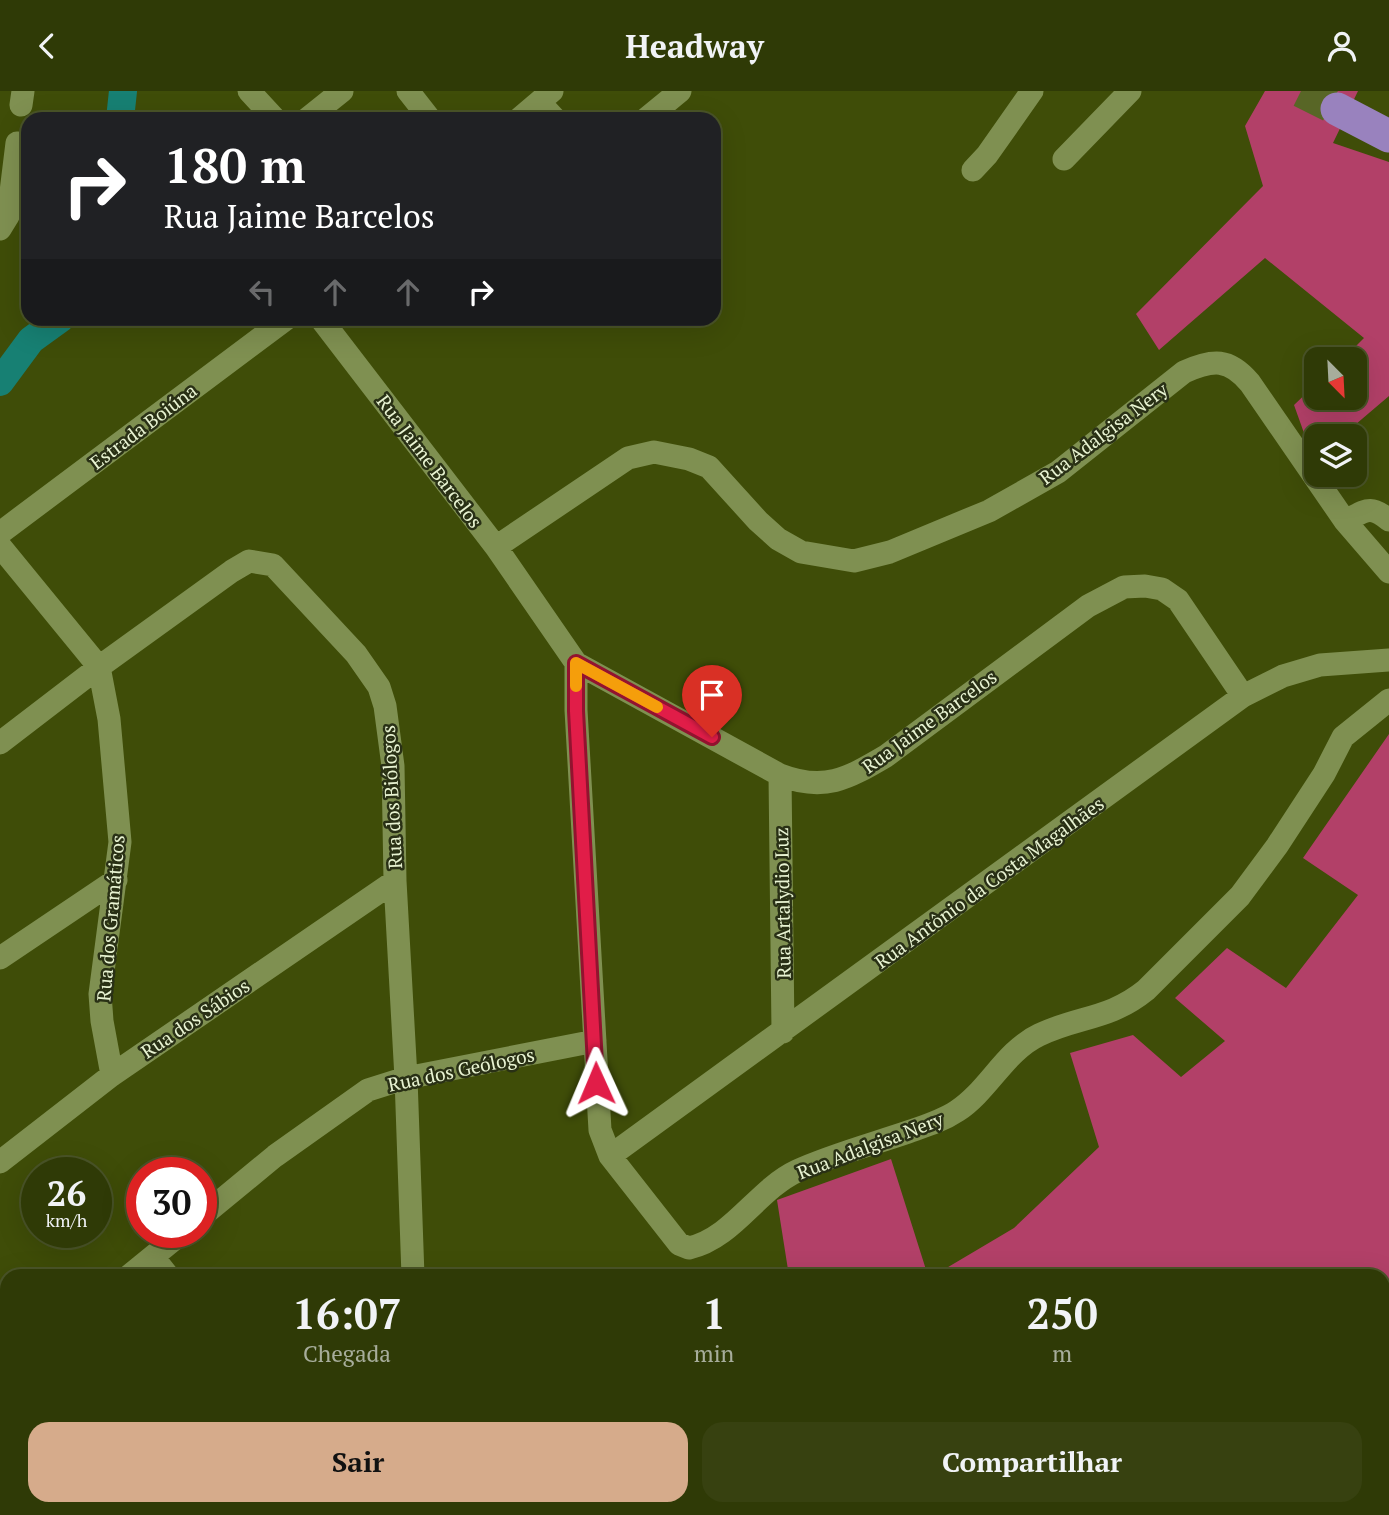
<!DOCTYPE html>
<html lang="pt">
<meta charset="utf-8">
<style>
:root{--surface:#2f3a06;--page:#374110;--text:#f1f3f6;--muted:#a7ad9b;--line:#4a5428;--accent:#d6ab8b}
body{margin:0;font-family:"PT Serif",serif;background:var(--page);color:var(--text);height:100vh;display:flex;flex-direction:column;font-size:26px;white-space:nowrap}
*{box-sizing:border-box;margin:0}
p{font-size:23px;color:var(--muted)}
.icon{flex:none;width:38px;height:38px;fill:none;stroke:currentColor;stroke-width:2;stroke-linecap:round;stroke-linejoin:round}
.map{position:relative;flex:1;overflow:hidden}
.details{position:absolute;left:0px;top:1178px;width:1390px;height:247px;display:flex;flex-direction:column;background:var(--surface);border-radius:21px 21px 0 0;box-shadow:0 7px 28px #0002,0 0 0 2px var(--line)}
.details>*{flex:none}
.banner{position:absolute;left:21px;top:21px;width:700px;height:214px;border-radius:21px;box-shadow:0 7px 28px #0002,0 0 0 2px var(--line);background:#202124;color:#fff;overflow:hidden}
.needle{width:46px;rotate:156deg}
.controls{position:absolute;left:1304px;top:256px;display:grid;gap:14px}
.controls a{display:grid;place-items:center;width:63px;height:63px;border-radius:14px;background:var(--surface);box-shadow:0 7px 28px #0002,0 0 0 2px var(--line);font-size:35px}
.speed{position:absolute;left:21px;top:1066px;display:flex;gap:14px;font-size:35px;font-weight:700;text-align:center}
.speed>*{display:grid;place-content:center;width:91px;height:91px;border-radius:50%;background:var(--surface);box-shadow:0 7px 28px #0002,0 0 0 2px var(--line);line-height:1}
.speed small{font-size:18px;font-weight:400}
.speed .limit{border:10px solid #d22;background:#fff;color:#111}
.pin{position:absolute;display:grid;place-items:center;width:60px;height:60px;color:#fff;margin:-72px -30px;border-radius:50% 50% 50% 0;rotate:-45deg;box-shadow:0 0 7px #0007}
.pin .icon{rotate:45deg}
.me{position:absolute;width:77px;margin:-38px;rotate:359deg;stroke-linejoin:round;filter:drop-shadow(0 0 5px #0008)}
.turn{display:flex;align-items:center;gap:24px;height:147px;padding:0 28px;font-size:32px}
.turn .icon{width:91px;height:91px;stroke-width:2.5}
.turn b{display:block;font-size:49px;line-height:60px}
.lanes{display:flex;align-items:center;height:66px;padding:0 28px;background:#0003;justify-content:center;gap:35px;direction:ltr}
.lanes .off{opacity:.35}
.eta{display:flex;justify-content:space-evenly;align-items:center;height:119px;text-align:center}
.eta b{font-size:42px;font-weight:600;line-height:49px}
.button{display:flex;gap:14px;margin-top:auto;padding:14px 28px}
.button a{flex:1;height:80px;border-radius:21px;background:var(--accent);color:#111;font-size:28px;font-weight:600;line-height:80px;text-align:center}
.button a+a{background:var(--page);color:var(--text)}
header{display:flex;justify-content:space-between;align-items:center;height:91px;padding:0 28px;background:var(--surface);font-size:32px;font-weight:600}
.map>svg:first-child{display:block}
.forest{fill:#b24068}
.lines{fill:none;stroke-linecap:round;stroke-linejoin:round}
.river{stroke:#178073;stroke-width:28}
.highway-tunnel{stroke:#586626;stroke-width:33;stroke-dasharray:33 17;stroke-linecap:butt}
.minor{stroke:#7f9051;stroke-width:23}
.highway{stroke:#9982be;stroke-width:33}
.route-casing{stroke:#92132f;stroke-width:18}
.route{stroke:#e11d48;stroke-width:12}
.slow{stroke:#f59e0b;stroke-width:12}
.labels{text-anchor:middle;dominant-baseline:central;stroke-width:5;stroke-linejoin:round;paint-order:stroke}
.street-label{font-size:19px;fill:#e8f3d2;stroke:#293015}
</style>
<header><svg class="icon" aria-label="back" viewBox="0 0 24 24"><path d="M15 5l-7 7 7 7"/></svg>Headway<svg class="icon" aria-label="person" viewBox="0 0 24 24"><circle cx="12" cy="8" r="4"/><path d="M4 21q1-7 8-7t8 7"/></svg></header>
<div class="map">
<svg width="1389" height="1424" viewBox="0 0 1389 1424">
<rect width="100%" height="100%" fill="#3f4d08"/>
<path class="forest" d="M1265,0h93l-25,52 56,19v234l-47,40h-26v23l-2,2 -20,-56 22,-21v13h38v-38h-11l21,-21 -99,-80 -106,92 -23,-36 127,-128 -18,-60z
M1389,643v781h-591l1,-6h583v-233h-449l81,-48 85,-81 -29,-94 63,-18 48,42 44,-36 -50,-43 52,-50 59,40 72,-93 -55,-37z
M891,1068l37,117h-139l-12,-76z"/>
<g class="lines">
<path class="river" d="M120,28l3,-28
M0,291l31,-42 29,-21"/>
<path class="highway-tunnel" d="M1301,0l36,18"/>
<path class="minor" d="M249,0l26,28
M408,0l22,28
M539,11l16,17
M21,14l2,-14
M307,28l35,-28
M519,28l33,-28
M646,28l34,-28
M1064,68l66,-68
M973,79l14,-15 45,-64
M0,138l8,-13 9,-73
M321,228l175,228 80,116 204,112c44,17 67,4 106,-19l202,-150 36,-19 21,-1 17,3 16,11 65,96
M1345,430c21,-10 24,-17 44,-1
M0,442l286,-214
M0,455l99,121 10,52 11,123 -20,152 2,27 10,54
M496,456l132,-89 26,-6 35,7 20,8 49,54 20,18 23,13 53,9 36,-9 99,-41 69,-39 126,-100c29,-13 45,-14 66,11l95,138 44,51
M576,572v47l24,420 10,26 69,88 10,4c44,-10 68,-58 108,-77 32,-15 76,-27 111,-39 17,-6 34,-11 49,-21 31,-20 48,-60 82,-76 39,-19 70,-15 107,-45l94,-94 37,-50 47,-72 19,-37 46,-37
M0,652l99,-76 133,-96 17,-10 24,4 83,89 23,33 6,19 8,60 2,115 11,197 7,198
M780,684l3,257
M0,867l116,-78
M610,1065l633,-460 40,-20 37,-11 69,-5
M0,1071l112,-87 283,-194
M201,1126l74,-61 93,-66 38,-12 189,-37
M153,1166l15,19
M129,1185l54,-44
M0,1269l7,3
M113,1418l5,6
M393,1418l13,6
M31,1424l7,-6
M527,1424l4,-6"/>
<path class="highway" d="M1337,18l52,27"/>
</g>
<g class="lines">
<g class="route-casing">
<path id="route" d="M596,992l-20,-372v-48l136,74"/>
</g>
<use href="#route" class="route"/>
<path class="slow" d="M576,595v-23l81,44"/>
</g>
<g class="labels">
<g class="street-label">
<text transform="translate(143 335) rotate(-37)">Estrada Boiúna</text>
<text transform="translate(1103 342) rotate(-37)">Rua Adalgisa Nery</text>
<text transform="translate(430 370) rotate(53)">Rua Jaime Barcelos</text>
<text transform="translate(929 630) rotate(-36)">Rua Jaime Barcelos</text>
<text transform="translate(391 706) rotate(-93)">Rua dos Biólogos</text>
<text transform="translate(989 791) rotate(-36)">Rua Antônio da Costa Magalhães</text>
<text transform="translate(782 812) rotate(-91)">Rua Artalydio Luz</text>
<text transform="translate(110 827) rotate(-85)">Rua dos Gramáticos</text>
<text transform="translate(195 927) rotate(-34)">Rua dos Sábios</text>
<text transform="translate(461 978) rotate(-12)">Rua dos Geólogos</text>
<text transform="translate(870 1054) rotate(-21)">Rua Adalgisa Nery</text>
</g>
</g>
</svg>
<div class="controls">
<a><svg class="needle" viewBox="-14 -14 28 28"><path d="M0-13l5 13h-10z" fill="#e53935"/><path d="M0 13l5-13h-10z" fill="#a7ad9b"/></svg></a>
<a><svg class="icon" aria-label="layers" viewBox="0 0 24 24"><path d="M12 4l9 5-9 5-9-5zM3 14l9 5 9-5"/></svg></a>
</div>
<div class="speed"><div>26<small>km/h</small></div><div class="limit">30</div></div>
<div class="pin" style="left:712px;top:646px;background:#d93025"><svg class="icon" aria-label="arrive" viewBox="0 0 24 24"><path d="M6 21V4h12l-3 4 3 4H6"/></svg></div>
<svg class="me" style="left:596px;top:992px" viewBox="-20 -20 40 40"><path d="M0-17L14 15 0 8-14 15z" fill="#e11d48" stroke="#fff" stroke-width="4"/></svg>
<div class="banner">
<div class="turn"><svg class="icon" aria-label="right" viewBox="0 0 24 24"><path d="M7 20v-9h11M14 6l5 5-5 5"/></svg><div><b>180 m</b>Rua Jaime Barcelos</div></div>
<div class="lanes"><svg class="icon off" aria-label="left" viewBox="0 0 24 24"><path d="M17 20v-9H6M10 6l-5 5 5 5"/></svg><svg class="icon off" aria-label="ahead" viewBox="0 0 24 24"><path d="M12 20V5M6 11l6-6 6 6"/></svg><svg class="icon off" aria-label="ahead" viewBox="0 0 24 24"><path d="M12 20V5M6 11l6-6 6 6"/></svg><svg class="icon" aria-label="right" viewBox="0 0 24 24"><path d="M7 20v-9h11M14 6l5 5-5 5"/></svg></div>
</div>
<section class="details">
<div class="eta">
<div><b>16:07</b><p>Chegada</p></div>
<div><b>1</b><p>min</p></div>
<div><b>250</b><p>m</p></div>
</div>
<div class="button"><a>Sair</a><a>Compartilhar</a></div>
</section>
</div>
